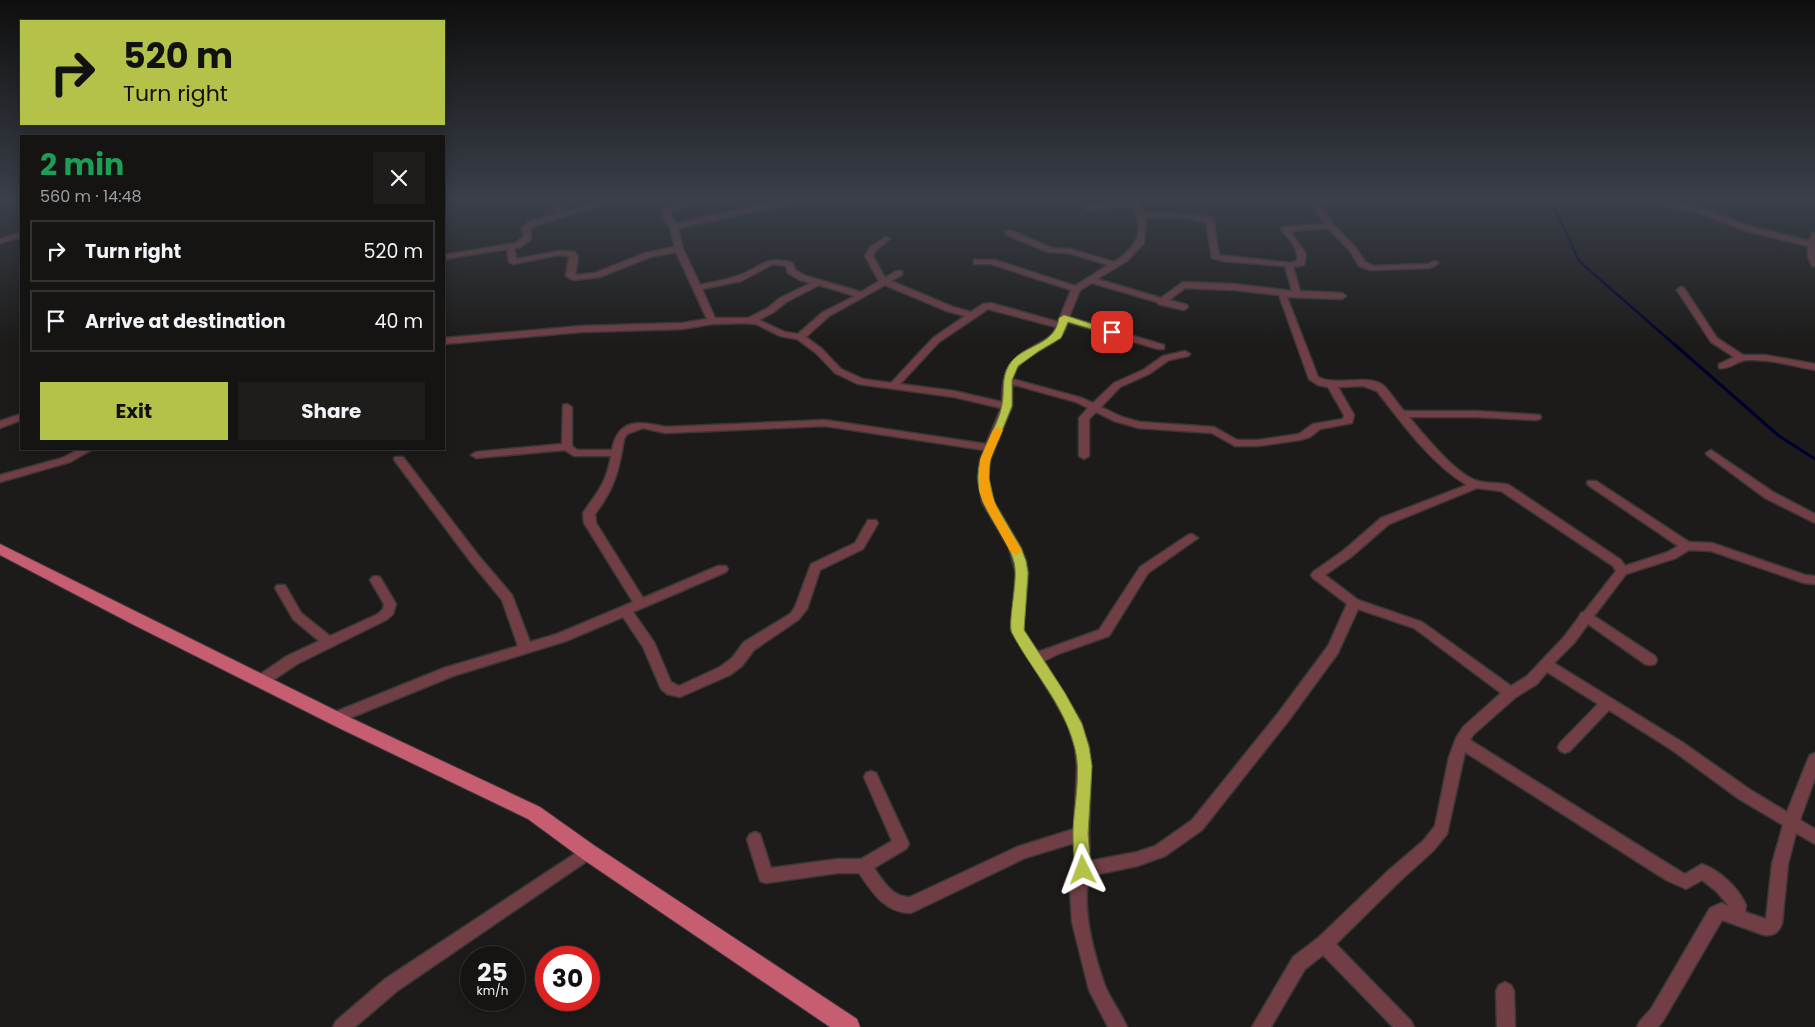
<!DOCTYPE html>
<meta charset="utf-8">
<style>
:root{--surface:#151413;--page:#1e1d1c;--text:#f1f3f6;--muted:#9d9ea0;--line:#343333;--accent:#b4c24a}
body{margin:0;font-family:Poppins,sans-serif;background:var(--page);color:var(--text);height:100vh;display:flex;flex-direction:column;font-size:19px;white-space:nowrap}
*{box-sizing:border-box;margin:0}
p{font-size:16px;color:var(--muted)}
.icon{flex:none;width:28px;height:28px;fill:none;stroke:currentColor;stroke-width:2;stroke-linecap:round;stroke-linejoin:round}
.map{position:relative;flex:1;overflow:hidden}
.details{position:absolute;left:20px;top:135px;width:425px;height:315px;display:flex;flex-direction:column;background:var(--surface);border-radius:0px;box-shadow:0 2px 12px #0003,0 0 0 1px var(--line)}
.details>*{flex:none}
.guide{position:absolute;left:20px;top:20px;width:425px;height:105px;border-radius:0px;box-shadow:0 2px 12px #0003,0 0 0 1px var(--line);background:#b4c24a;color:#111;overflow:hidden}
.speed{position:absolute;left:460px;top:946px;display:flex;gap:10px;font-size:25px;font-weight:700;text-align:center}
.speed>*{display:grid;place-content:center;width:65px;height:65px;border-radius:50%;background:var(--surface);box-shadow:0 2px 12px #0003,0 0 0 1px var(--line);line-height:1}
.speed small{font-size:12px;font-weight:400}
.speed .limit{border:8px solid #d22;background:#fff;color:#111}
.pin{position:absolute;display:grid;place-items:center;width:42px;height:42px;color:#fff;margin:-21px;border-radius:10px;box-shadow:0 2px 8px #0006}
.me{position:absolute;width:55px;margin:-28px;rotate:357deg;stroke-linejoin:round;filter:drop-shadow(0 0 4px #0008)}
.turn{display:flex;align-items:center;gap:18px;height:105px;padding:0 20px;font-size:22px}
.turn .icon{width:65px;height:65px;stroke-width:2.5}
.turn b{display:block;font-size:35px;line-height:42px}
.round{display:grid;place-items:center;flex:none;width:52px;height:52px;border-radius:0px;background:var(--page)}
.head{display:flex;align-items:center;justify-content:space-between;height:85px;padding:0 20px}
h1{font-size:30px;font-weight:700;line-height:38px;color:#1e9e55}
.cta{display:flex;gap:10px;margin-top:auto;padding:10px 20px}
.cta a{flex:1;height:58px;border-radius:0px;background:var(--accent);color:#111;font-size:20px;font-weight:700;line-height:58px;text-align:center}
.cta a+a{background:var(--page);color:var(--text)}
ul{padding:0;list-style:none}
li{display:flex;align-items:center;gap:15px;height:62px;margin:0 10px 8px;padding:0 10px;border:2px solid var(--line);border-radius:0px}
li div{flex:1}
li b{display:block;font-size:19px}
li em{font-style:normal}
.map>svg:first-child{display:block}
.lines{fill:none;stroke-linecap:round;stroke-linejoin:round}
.stream-far1{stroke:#00002e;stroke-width:2.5}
.stream{stroke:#00002e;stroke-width:3}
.minor-casing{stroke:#393836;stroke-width:3}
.major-casing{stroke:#393836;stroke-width:2}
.minor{fill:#713e46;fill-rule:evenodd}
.major{fill:#c65d71;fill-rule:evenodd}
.route{fill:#b4c24a;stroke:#757e30}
.slow{fill:#f59e0b}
</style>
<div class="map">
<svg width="1815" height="1027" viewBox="0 0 1815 1027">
<rect width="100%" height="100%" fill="#1c1b19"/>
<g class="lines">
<path class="stream-far1" d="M1551,200l28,61 96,84"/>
<path class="stream" d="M1674,344l105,92 36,23"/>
<g class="minor-casing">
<path id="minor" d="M16,200v2l-16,3v-4z
M549,200h7l8,12 40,-12h12l-82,26 -4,3 1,10 -10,8 -7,1 2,11 43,-8 16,1 3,5 -3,18 20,-2 50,-20 30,-6 -5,-20 -7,-11v-7l16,-6 1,-3h8l-3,6 -14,4v6l5,8c43,-10 89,-24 133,-24l-131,28 5,21 17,36c11,-3 23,-4 34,-8 25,-7 30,-23 59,-14l2,7 11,6 55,16 18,-11 -14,-25 5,-9 16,-10 4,2 -14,11 -3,6 12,22 11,-7h6v4l-11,6 62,26 18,5 12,-8 8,-1 67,19 13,-32 -80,-26h-17v-4h21l80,26 33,-21 -39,-12 -21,-1 -42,-17v-4h6l40,17 18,1 44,13c22,-14 32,-30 19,-55l-16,-1 -29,4 -4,-2 4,-2 29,-4 14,1 -2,-3h8l6,13 45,1 25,4 6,37 72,8 6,-2c2,-13 -8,-22 -16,-32l1,-2 43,-3 -17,-24h50l-3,2 -37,2 15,20 23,24 9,14 9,4 54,-2 7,-3 4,2 -9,5 -60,2 -11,-4 -9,-15 -22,-23 -38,3 16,23 -2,11 -11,2 7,24 42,2 4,3 -4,3 -55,-2 31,80c19,10 51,-4 66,9 7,7 13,17 20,25h72l64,4 1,2 -1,2 -4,1 -60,-3h-67c15,18 47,58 69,64 10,3 20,1 31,4l112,75 4,6 43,-14 10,-6 -90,-61 -1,-2 1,-2h8l93,61 23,1 93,32 10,1v8l-11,-1 -93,-32 -22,-1 -13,8 -50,16 -32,42 61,40 2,4 -2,4 -5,1 -5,-1 -57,-40 -14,19 -20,20 128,79 67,47 38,23 21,-53 2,-4 5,-2v25l-15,42 15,9v15l-19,-11 -8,31 -6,60c-4,9 -8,12 -18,11l-42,-15 -59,101 -5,6h-21l3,-6 11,-12 59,-101 11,-5 8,3 -13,-15 -14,-11 -16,9 -20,-9 -201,-128 -18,82 -14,17 -33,30 -64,63 75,77 3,6h-21l-70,-72 -18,14 -34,58h-19l41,-70 25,-19 70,-67 35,-30 12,-15 14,-69 7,-19 7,-11 38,-34 -87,-65 -56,-19 -20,44 -49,67 -87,110 -37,26 -28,10 -48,10c-8,33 5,78 16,110 6,14 16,27 22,41h-19l-19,-37 -17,-68 -2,-32 5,-20 -1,-27 -49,15 -114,55c-26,0 -39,-21 -52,-40h-21l-72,10 -6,-2 -13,-42 3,-5 5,-2 5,2 11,34 67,-9h23l31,-18 -28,-64 2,-4 5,-2 5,2 33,71 -3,5 -32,19c9,13 19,30 36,29l107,-50 57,-18 3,-63 -2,-19 -7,-22 -13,-24 -44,-71 5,-57 -7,-25 -27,-46 -4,-24 2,-18 4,-10 -159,-24 -160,7 -22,-5 -16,6 -3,5c-5,31 -9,49 -29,75l1,9 47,75 75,-32h8l2,3 -2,3 -93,40 21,30 17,40 8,4 41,-19 12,-9 12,-16 46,-28 5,-7 16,-43 44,-21 13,-23h8l2,3 -15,26 -43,21 -13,39 -9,11 -44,30 -12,16 -12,9 -50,22 -13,-3 -6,-5 -18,-42 -20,-30 -57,24 -113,35 -113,46 -5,2 -5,-2 -2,-4 2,-4 114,-46 74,-22 -16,-46 -32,-39 -75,-100 -1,-2 1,-2h8l75,98 34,40 18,47 27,-8 76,-32 -49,-79 -1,-10c15,-22 23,-29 28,-57h-37l-9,-6 -89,8 -5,-3 5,-3 86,-8 1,-39 4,-1 5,3v39l5,4h35c6,-32 28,-29 53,-23l160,-7 161,24 15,-36 -47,-11 -96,-13 -23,-11 -19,-20 -19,-14 -17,-3 -24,-12 -11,-1 -33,1 -30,5 -101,3 -137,12v-6l137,-12 101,-3 25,-4 -31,-67 -26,5 -50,20 -27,3 -7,-4 3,-20 -10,-1 -46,9 -4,-2 -2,-13 -63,10v-4l72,-12 8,-7 -2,-7 6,-7 30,-8zM1146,217l42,1 18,4 6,36 11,3 62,5 7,25 -58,-7 -51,-2 -22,16 -64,-19 30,-18 17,-18zM773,264l13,2 2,7 12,7 11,3 -31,15 -12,10 -20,10h-33l-13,-29 39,-8zM1092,283l65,19 1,2 26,6 4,-3 -1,-2 -18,-5 16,-12 49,2 45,5 30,84 9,6 10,2 16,28 -1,4 -30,5 -14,10 -41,6h-21l-23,-13 -74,-5 -18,-5 -21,-10 19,-20 29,-13 20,-14 19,-4 2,-2 -5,-3 -22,5 -20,14 -29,13 -21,20 -11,-5 -70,-19c2,-4 3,-8 5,-11 13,-19 49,-23 50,-46l91,27h6v-4l-95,-28 11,-27zM819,285l36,11 -32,16 -25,22 -13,-2 -26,-12 15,-8 12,-10zM885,285l62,26 18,5 -32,22 -42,45 -28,-4 -22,-10 -19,-20 -16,-12 23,-21zM988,309l68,18c-3,9 -8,11 -17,16 -30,17 -37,24 -37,59l-48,-11 -54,-7 39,-42zM1012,384l64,18 12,6 -9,10v38l5,3 5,-3v-37l7,-7 18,9 25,7 73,5 23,13h23l42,-6 10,-3 10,-8 32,-6 2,-8 -16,-28 25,-1 14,5c24,31 55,74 90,94l-86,33 -38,33 -30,21 -2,3 2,3 34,26 -19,42 -49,66 -87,108 -37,26 -18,6 -47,9 -1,-27 2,-68 -2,-19 -9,-27 -36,-59 14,-7 51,-18 39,-63 50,-35 -6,-4 -4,1 -48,32 -41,63 -61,22 -15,-22 5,-57 -2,-12 -5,-13 -27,-46 -6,-24 2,-18 22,-54zM1477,488l24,3 112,75 3,5 -32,41 -3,1 -2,4 -15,20 -37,39 -16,10 -89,-64 -64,-22 -33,-25 26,-18 38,-33zM1547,672l51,32 -38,39 -2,4 2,4 5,2 5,-2 39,-41 63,40 67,49 44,26 -11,39 -6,55 -21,-7 1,-7c-8,-18 -26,-34 -44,-41l-17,10 -7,-4 -208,-130 3,-5 43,-38 21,-13z
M1639,200h18l40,7 55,20 57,14 3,-8h3v33h-3l-4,-9v-11l-62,-15 -51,-20z
M21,233v4l-21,6v-4z
M1681,287l3,1 33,50 26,17h22l50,9v6c-22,-4 -44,-11 -67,-10 -11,0 -18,10 -29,8v-4l15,-7 -23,-15 -34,-52z
M21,414v6l-21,8v-7z
M80,449h13l-23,13 -70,20v-7l62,-17z
M1711,450l62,42 42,22v9l-50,-25 -58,-43 -1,-2z
M376,576l4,1 16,27 -3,10 -7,6 -89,44 -31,21 -5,1 -5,-1 -2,-4 2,-4 31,-21 32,-15 -26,-22 -18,-31 2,-3h8l16,28 29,23 48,-22 5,-5 1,-5 -14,-24 2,-3z
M588,845l5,2 3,5 -3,5 -196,134 -42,36h-22l3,-6 49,-42z
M1505,982l6,3 3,6 1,36h-18l-1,-36 3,-6z"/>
</g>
<g class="major-casing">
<path id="major" d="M0,544l351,174 189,89 55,39 262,173 3,8h-30l-249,-169 -53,-39 -189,-91 -205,-103 -134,-70z"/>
</g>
<use href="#minor" class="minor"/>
<use href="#major" class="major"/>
</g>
<linearGradient id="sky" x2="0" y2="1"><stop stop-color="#0f0f0e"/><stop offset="0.58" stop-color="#3a3f49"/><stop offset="1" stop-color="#3a3f49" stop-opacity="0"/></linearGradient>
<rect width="1815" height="344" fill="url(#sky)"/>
<path class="route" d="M1064,315l53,17 -5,3 -44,-13 -7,16 -22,13 -21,15 -6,14v26l-22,54 -1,18 5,24 27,46 5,13 2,12 -4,57 41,63 17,31 7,23 3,19 -4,68 3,36 -3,5 -5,2 -6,-2 -2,-5c-1,-13 -2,-26 -2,-38 1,-28 9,-60 1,-87 -11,-42 -42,-74 -62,-112 -5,-10 7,-53 2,-71 -8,-30 -37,-53 -36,-86 1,-28 20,-47 24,-71 3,-15 -1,-26 7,-40 13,-21 46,-18 50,-47z"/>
<path class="slow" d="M998,427l5,3c-4,9 -9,19 -12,28 -10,33 15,66 31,93l-6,4 -6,-4 -27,-49 -4,-12 1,-30 13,-30z"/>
</svg>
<div class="speed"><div>25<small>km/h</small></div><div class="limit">30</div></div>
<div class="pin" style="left:1112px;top:332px;background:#d93025"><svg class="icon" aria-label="arrive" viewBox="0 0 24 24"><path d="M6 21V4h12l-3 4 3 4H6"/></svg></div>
<svg class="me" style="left:1083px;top:870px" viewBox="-20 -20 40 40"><path d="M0-17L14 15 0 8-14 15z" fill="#b4c24a" stroke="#fff" stroke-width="4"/></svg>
<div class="guide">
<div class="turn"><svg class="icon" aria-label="right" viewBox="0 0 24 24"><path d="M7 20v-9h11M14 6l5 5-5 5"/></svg><div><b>520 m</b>Turn right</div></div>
</div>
<section class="details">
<div class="head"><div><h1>2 min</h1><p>560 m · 14:48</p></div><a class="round"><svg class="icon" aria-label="close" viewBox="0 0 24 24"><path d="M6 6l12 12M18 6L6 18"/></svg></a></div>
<ul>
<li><svg class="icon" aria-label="right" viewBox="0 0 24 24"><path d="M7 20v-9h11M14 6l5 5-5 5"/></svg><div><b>Turn right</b></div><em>520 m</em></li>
<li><svg class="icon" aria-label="arrive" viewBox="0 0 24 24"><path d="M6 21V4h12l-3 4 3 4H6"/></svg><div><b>Arrive at destination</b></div><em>40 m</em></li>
</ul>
<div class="cta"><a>Exit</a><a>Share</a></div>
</section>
</div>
